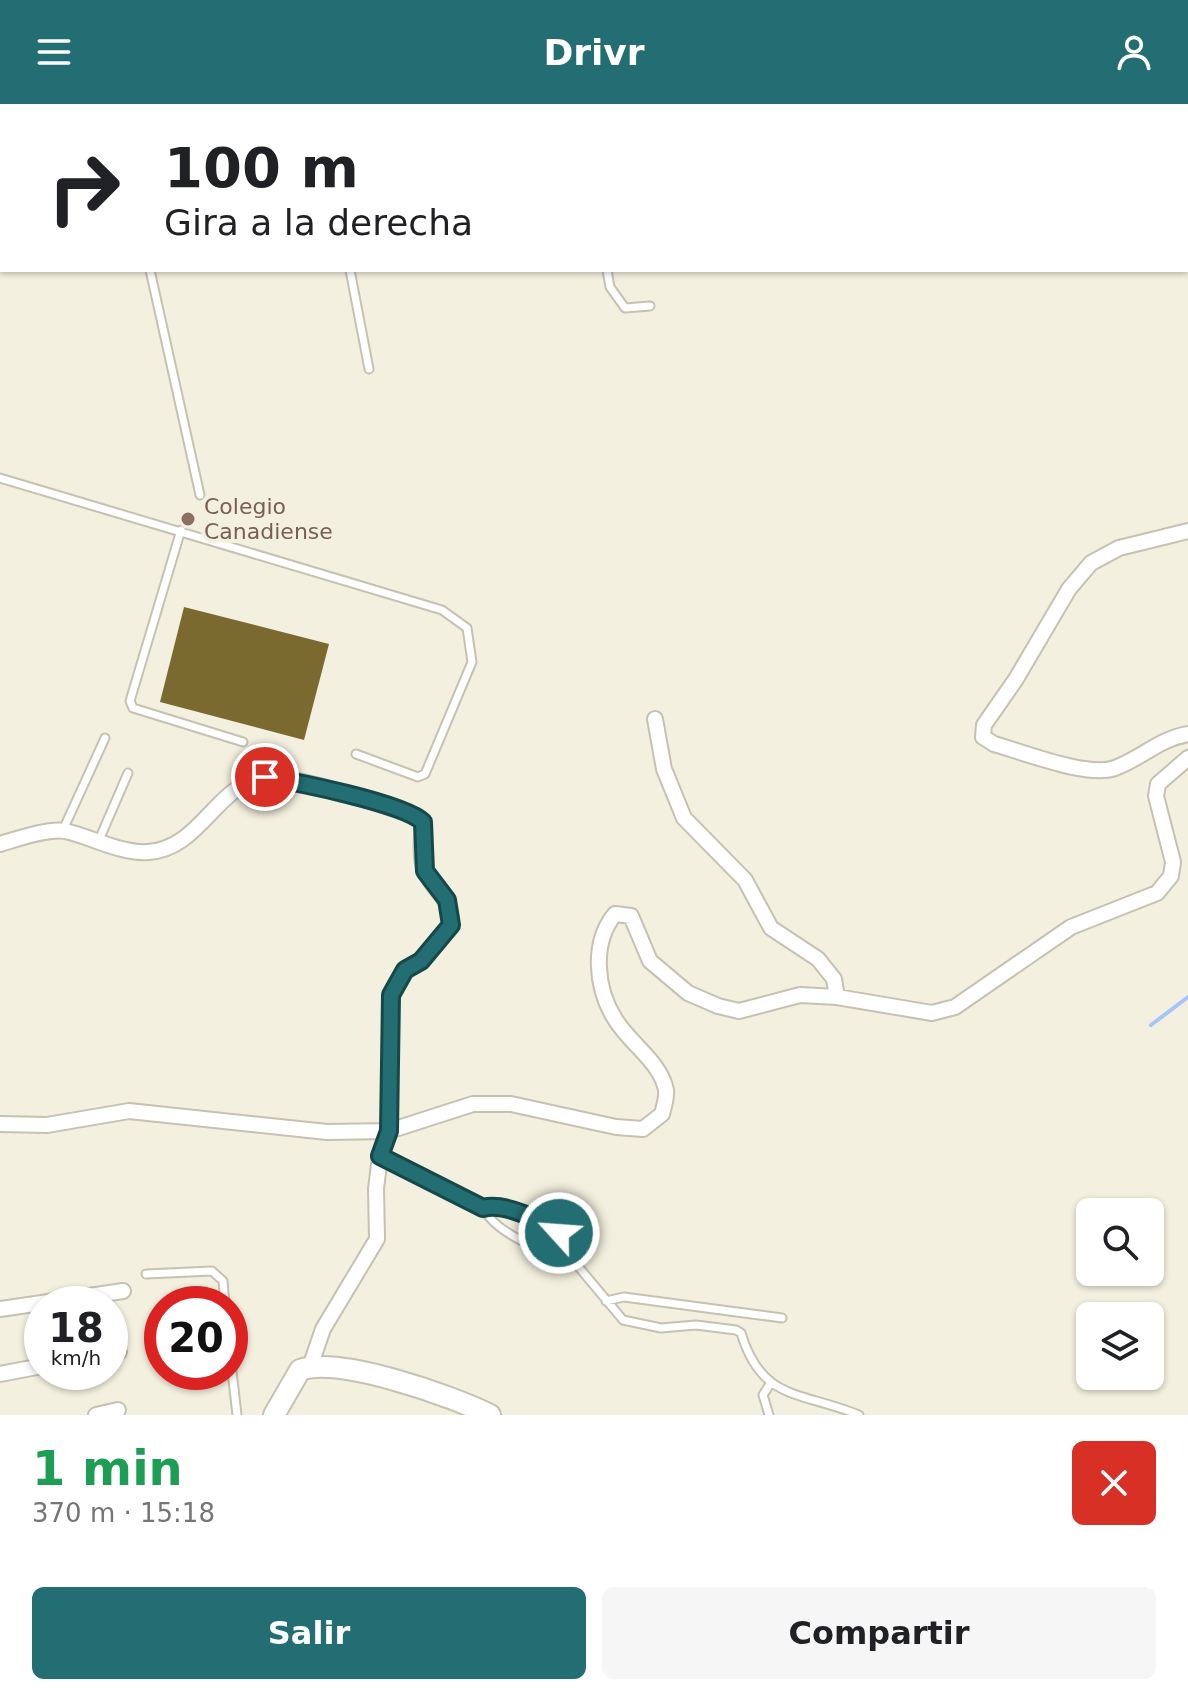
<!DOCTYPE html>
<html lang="es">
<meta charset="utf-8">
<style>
:root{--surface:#fff;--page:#f6f6f6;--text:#202124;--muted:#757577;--accent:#226e72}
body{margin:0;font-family:"DejaVu Sans",sans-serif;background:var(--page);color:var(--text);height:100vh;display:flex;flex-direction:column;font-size:30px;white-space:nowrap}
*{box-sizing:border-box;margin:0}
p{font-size:26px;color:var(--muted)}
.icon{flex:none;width:44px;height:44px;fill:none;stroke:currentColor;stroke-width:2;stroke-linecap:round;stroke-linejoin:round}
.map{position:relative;height:1311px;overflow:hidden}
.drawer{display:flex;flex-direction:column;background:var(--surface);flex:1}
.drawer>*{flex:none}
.guide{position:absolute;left:0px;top:0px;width:1188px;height:168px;box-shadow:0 2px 6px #0004;background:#fff;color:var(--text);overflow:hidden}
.buttons{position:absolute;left:1076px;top:1094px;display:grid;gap:16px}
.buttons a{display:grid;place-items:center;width:88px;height:88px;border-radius:12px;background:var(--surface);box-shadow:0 2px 6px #0004;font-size:40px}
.speed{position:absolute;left:24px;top:1182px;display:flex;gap:16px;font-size:40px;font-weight:700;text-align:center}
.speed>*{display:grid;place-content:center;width:104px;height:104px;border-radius:50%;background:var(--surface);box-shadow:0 2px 6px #0004;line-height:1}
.speed small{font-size:20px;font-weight:400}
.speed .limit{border:12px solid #d22;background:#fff;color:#111}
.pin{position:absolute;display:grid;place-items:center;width:68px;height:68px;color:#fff;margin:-34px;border:4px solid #fff;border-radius:50%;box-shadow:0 2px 8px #0007}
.me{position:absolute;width:88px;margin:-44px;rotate:296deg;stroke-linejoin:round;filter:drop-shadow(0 0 6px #0008)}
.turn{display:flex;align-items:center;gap:28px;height:168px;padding:0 32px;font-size:36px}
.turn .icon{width:104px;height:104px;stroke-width:2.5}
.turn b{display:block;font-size:56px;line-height:68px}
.round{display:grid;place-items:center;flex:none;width:84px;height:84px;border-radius:12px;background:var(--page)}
.headline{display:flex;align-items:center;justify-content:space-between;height:136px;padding:0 32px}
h1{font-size:48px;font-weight:600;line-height:60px;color:#1e9e55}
.action{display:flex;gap:16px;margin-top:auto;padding:16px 32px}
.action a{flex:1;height:92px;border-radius:12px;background:var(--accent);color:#fff;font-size:32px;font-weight:600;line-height:92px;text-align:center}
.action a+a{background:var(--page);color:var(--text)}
header{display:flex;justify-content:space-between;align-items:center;height:104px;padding:0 32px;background:var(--accent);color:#fff;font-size:36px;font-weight:600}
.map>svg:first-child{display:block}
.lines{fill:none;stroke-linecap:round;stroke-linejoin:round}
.stream{stroke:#a8c4f9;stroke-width:4}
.building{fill:#7b6a2f}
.lane-casing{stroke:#c6c1b1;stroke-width:11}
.street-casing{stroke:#c6c1b1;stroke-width:18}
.secondary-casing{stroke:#c6c1b1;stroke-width:24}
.lane{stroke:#fff;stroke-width:7}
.street{stroke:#fff;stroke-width:14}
.secondary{stroke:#fff;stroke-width:20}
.route-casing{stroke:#16484a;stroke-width:20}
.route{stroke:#226e72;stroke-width:14}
.education-dot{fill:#8d6e63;stroke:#f4f0df;stroke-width:3}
.labels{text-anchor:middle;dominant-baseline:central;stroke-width:8;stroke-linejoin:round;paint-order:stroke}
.education-label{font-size:22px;fill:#785e54;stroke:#f4f0df;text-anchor:start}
</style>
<header><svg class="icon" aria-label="menu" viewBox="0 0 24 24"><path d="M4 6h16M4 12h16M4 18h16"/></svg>Drivr<svg class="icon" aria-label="person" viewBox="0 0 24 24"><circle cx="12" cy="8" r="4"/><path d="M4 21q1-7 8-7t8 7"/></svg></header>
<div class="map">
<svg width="1188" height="1311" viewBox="0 0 1188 1311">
<rect width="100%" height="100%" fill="#f4f0df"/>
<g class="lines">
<path class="stream" d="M195,0v2
M49,2l1,-2
M229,2v-2
M0,60l2,-1
M1151,921l37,-28"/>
</g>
<path class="building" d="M184,503l145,37 -25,96 -144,-38z"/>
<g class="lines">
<g class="lane-casing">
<path id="lane" d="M0,110l2,-1
M150,166l50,225
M350,166l19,99
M607,166l3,17 15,21 25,-2
M0,374l442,132 25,18 5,34 -47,112 -7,3 -62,-23
M181,426l-51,171 3,7 110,34
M63,726l42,-92
M99,736l29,-67
M380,1052l103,52 7,-2 31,9 38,18 13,26 51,61 38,8 35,-3 40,5 5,3c21,69 60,58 118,82
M483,1104c14,27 61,44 89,51
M146,1170l66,-3 11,10 2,23
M606,1197l18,-4 158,21
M230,1250l7,61
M769,1311l-6,-20 7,-11"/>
</g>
<g class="street-casing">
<path id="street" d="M26,0l9,2
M377,2l1,-2
M1188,427l-69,17 -28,15 -22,26 -53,90 -32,46 -1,12 11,7c29,8 94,34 121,24 27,-10 44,-29 73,-34
M655,615l9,50 20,49 61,62 26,48 47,31 16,20 3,18
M0,740c17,-5 48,-16 65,-13 27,6 56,23 83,21 52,-3 68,-67 115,-74 31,-5 119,28 154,38l6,6c-1,15 -3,31 1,46 7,23 28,27 27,57l-30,36 -16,9 -14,25 -2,136 -9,25 -4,33 1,50 -54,90 -13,38
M0,1020l47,1 82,-14 198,21 62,-1 84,-27h38l105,23 27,2 19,-15c2,-7 5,-17 4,-24 -6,-29 -36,-46 -51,-71 -19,-30 -24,-76 0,-105l16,2 19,45 38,32 30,13 21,5 61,-16 37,2 95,16 23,-6 116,-80 86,-34 14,-17 2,-14 -17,-66 2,-12 30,-26
M0,1205l123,-18
M110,1250l9,-2
M0,1270l42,-8
M96,1311l22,-5"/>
</g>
<g class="secondary-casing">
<path id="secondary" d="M274,1311l26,-45c39,-14 152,26 190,45"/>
</g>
<use href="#lane" class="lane"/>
<use href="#street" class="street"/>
<use href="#secondary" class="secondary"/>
</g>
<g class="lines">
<g class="route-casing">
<path id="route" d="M265,673c31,5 138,26 158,45l2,49 22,29 4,25 -30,36 -16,9 -14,25 -2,136 -9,25 103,52c23,-6 58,13 76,25"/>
</g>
<use href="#route" class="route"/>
</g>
<circle class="education-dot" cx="188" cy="415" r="8"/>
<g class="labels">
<g class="education-label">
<text x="204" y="402">Colegio<tspan x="204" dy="25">Canadiense</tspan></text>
</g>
</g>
</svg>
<div class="buttons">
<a><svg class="icon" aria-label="search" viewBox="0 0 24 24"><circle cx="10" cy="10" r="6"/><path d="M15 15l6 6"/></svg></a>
<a><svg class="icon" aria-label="layers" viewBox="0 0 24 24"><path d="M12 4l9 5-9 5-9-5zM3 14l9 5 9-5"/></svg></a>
</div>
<div class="speed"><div>18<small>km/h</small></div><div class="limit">20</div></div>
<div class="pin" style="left:265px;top:673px;background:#d93025"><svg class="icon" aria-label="arrive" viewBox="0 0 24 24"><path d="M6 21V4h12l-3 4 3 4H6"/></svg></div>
<svg class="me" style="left:559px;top:1129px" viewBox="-20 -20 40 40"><circle r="17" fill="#226e72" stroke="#fff" stroke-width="3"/><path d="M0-11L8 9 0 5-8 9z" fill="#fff"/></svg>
<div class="guide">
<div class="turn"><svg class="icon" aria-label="right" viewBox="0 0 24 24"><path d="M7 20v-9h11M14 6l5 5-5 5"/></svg><div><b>100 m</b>Gira a la derecha</div></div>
</div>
</div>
<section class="drawer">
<div class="headline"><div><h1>1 min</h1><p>370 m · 15:18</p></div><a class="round" style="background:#d93025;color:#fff"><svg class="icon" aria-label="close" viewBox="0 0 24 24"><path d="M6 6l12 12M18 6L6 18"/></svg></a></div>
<div class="action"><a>Salir</a><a>Compartir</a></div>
</section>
